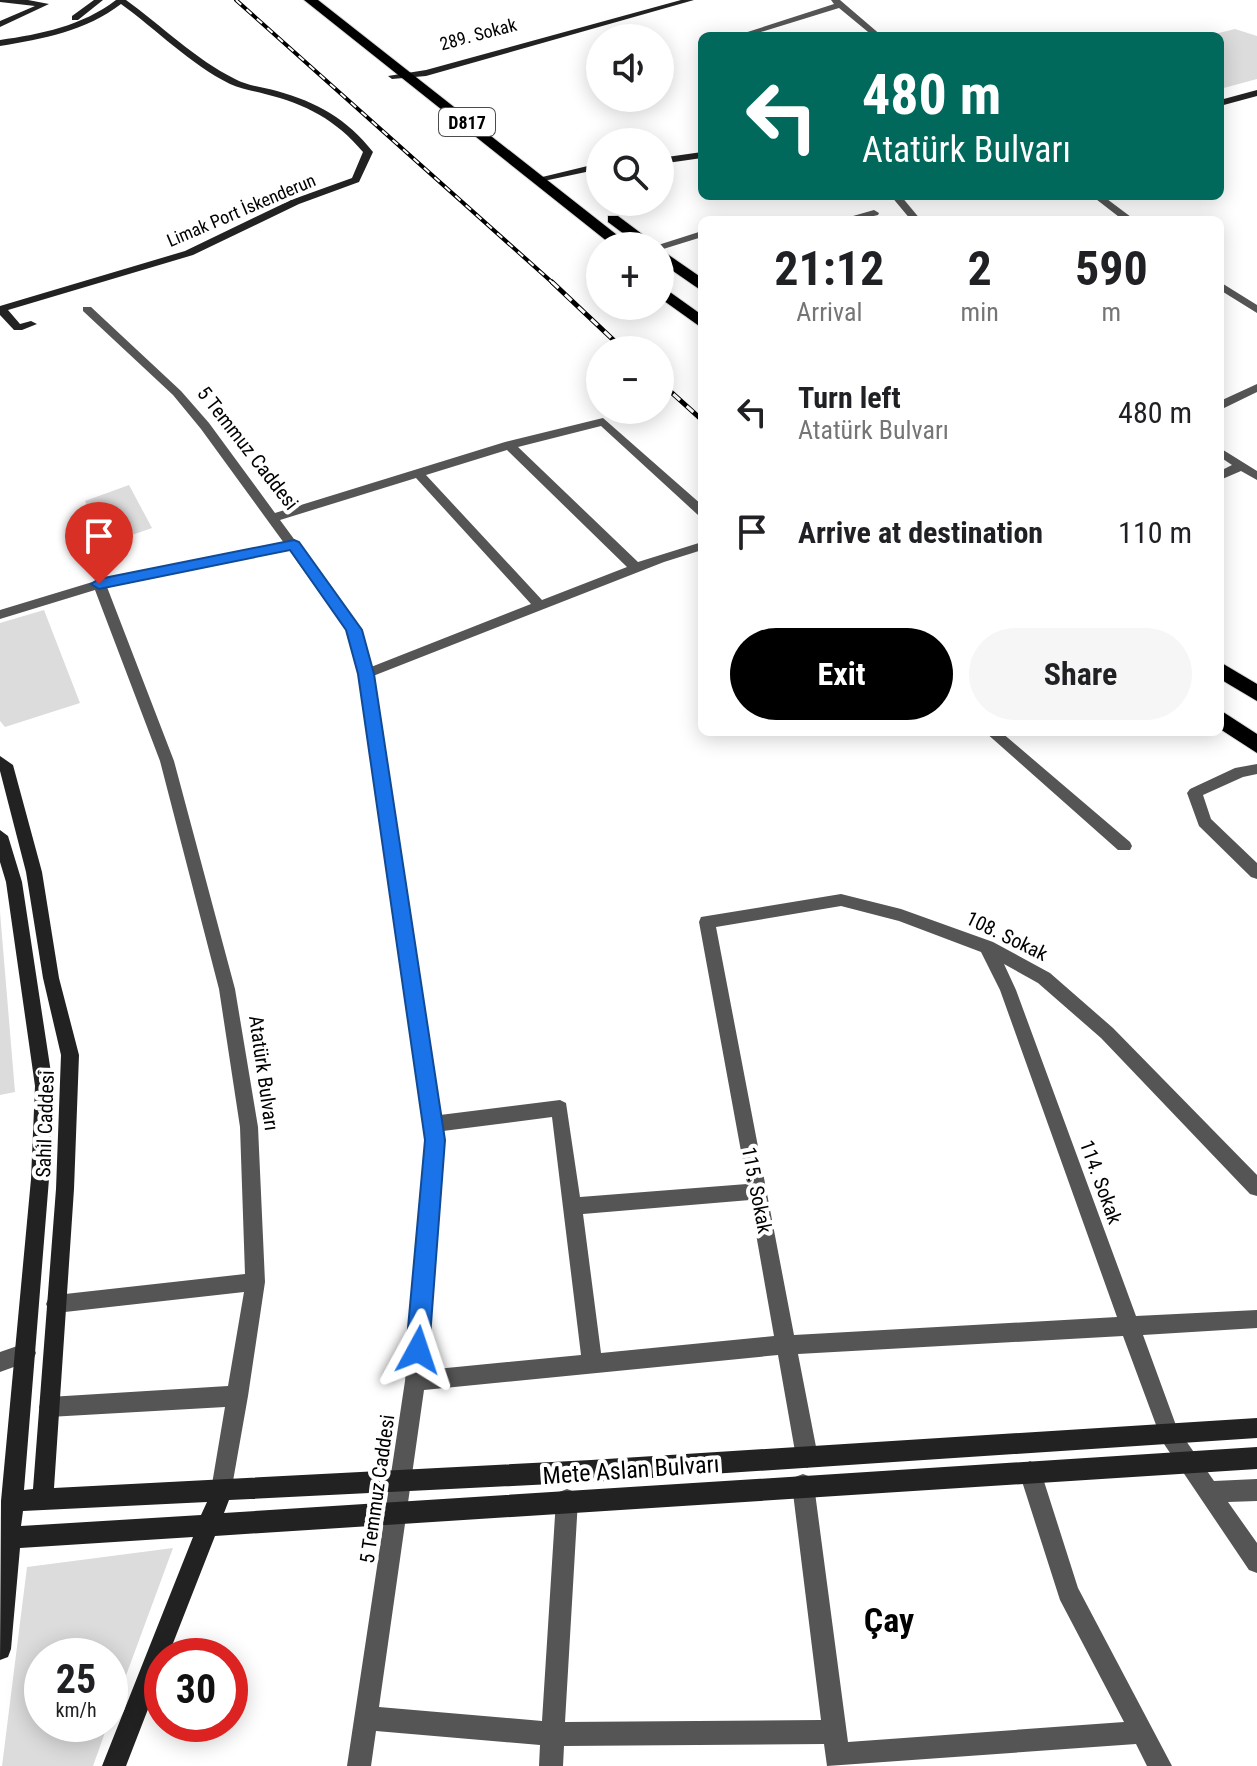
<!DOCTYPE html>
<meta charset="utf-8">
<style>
:root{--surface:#fff;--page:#f6f6f6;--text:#202124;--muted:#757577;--accent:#000}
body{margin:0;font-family:"Roboto Condensed",sans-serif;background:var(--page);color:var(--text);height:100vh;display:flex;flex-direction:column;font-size:30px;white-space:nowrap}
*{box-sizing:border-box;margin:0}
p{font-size:26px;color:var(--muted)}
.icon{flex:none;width:44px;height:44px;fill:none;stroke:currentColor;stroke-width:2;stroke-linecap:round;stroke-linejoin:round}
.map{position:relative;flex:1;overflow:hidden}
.drawer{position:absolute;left:698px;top:216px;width:526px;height:520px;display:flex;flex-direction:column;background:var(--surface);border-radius:12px;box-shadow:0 4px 20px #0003}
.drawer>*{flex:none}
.top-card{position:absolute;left:698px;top:32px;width:526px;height:168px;border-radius:12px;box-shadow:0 4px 20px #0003;background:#00695c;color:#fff;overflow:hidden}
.buttons{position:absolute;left:586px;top:24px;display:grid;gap:16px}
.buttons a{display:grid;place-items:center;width:88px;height:88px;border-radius:50%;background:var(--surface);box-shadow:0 4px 20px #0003;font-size:40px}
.speed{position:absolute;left:24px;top:1638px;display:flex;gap:16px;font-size:40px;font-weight:700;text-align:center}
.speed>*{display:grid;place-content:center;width:104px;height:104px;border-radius:50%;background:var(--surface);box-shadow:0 4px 20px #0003;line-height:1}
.speed small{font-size:20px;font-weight:400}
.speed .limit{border:12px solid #d22;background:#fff;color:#111}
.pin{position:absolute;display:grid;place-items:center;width:68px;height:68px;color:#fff;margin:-82px -34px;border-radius:50% 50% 50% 0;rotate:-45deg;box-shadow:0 0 8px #0007}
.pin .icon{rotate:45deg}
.me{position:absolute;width:88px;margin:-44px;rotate:5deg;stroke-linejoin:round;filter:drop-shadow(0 0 6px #0008)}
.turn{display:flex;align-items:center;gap:28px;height:168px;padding:0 32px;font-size:36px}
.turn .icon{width:104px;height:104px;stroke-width:2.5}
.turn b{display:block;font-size:56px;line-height:68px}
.eta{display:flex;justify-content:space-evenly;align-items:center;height:136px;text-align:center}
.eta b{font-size:48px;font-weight:700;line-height:56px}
.primary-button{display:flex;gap:16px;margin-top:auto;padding:16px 32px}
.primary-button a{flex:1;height:92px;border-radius:48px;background:var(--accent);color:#fff;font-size:32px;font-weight:700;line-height:92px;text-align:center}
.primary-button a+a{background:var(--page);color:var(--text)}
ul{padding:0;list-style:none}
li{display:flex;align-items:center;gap:24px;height:120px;padding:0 32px}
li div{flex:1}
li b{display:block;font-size:30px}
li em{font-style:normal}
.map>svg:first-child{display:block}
.green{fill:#dcdcdc}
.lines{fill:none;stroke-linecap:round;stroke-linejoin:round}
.highway-casing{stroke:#dbdbdb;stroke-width:2}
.street{fill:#555;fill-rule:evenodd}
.secondary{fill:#222;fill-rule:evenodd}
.highway{fill:#000;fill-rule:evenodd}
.rail-far1-casing{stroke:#000;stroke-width:4}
.rail-casing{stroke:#000;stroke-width:5}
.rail-far1{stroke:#fff;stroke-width:2;stroke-dasharray:7;stroke-linecap:butt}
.rail{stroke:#fff;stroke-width:3;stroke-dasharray:9;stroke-linecap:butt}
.shaded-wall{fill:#898989}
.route{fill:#1a73e8;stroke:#114b97;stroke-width:2}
.labels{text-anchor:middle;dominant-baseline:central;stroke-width:8;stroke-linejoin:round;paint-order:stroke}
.far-street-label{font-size:18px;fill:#000;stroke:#fff}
.shield{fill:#fff;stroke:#4c4c4c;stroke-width:2}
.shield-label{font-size:18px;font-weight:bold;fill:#000}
.street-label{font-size:20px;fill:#000;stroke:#fff}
.near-street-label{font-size:24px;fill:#000;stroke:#fff}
.near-district-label{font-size:34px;font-weight:bold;fill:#000;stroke:#fff}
</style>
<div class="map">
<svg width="1257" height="1766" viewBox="0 0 1257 1766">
<rect width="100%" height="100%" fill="#fff"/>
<path class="green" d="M1235,29l22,7v43l-37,10v-53h-14z
M129,485l23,43 -46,16 -21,-43z
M44,610l36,93 -75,24 -5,-6v-98z
M0,912l15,180 -15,3z
M173,1548l-63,171v-63h-68v68h66l-15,42h-91l25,-199z"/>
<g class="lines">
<g class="highway-casing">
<path id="highway" d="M304,0h14l313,246h-18z
M608,216h10l40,30h-18l-32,-24z
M660,249l42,29v13l-42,-29z
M660,285l42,30v13l-42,-30z
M1220,662l37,22v17l-37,-22z
M1220,710l37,24v19l-37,-24z"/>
</g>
<path class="street" d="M831,0h9l42,36h-9l-34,-28 -91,28h-13l99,-32z
M891,196h10l20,24h-10z
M1092,196h11l32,24h-12z
M874,210l5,3 -1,2 -21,5h-18z
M748,217h20l5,3h-30z
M702,231v6l-42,13v-4h-5z
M1220,282l37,23v8l-37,-23z
M83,307h8l90,84 28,32 66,90 230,-71 98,-24 99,87v11l-4,-1 -97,-89 -83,21 120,115 64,-20v8l-38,12 -291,114 67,439 120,-15 6,3 14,94 167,-13 -48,-262 2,-5 6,-1 134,-22 60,15 92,33 57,31 63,55 144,147v21l-7,-2 -149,-156 -63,-55 -34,-19 12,26 120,326 121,-6v18l-114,7 34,93 37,53 43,-2v22l-29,1 29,41v30l-8,-3 -87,-129 -39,-105 -325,18 20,103 -4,7 -7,4 -7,-4 -4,-7 -18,-102 -354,35 -45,317 163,14 14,-221 3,-8 8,-3 8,3 3,8 -13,222 256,-2 -29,-235 3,-8 8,-3 8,3 3,8 34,257 276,-20 -64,-122 -41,-128 4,-7 7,-4 7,4 4,7 37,116 94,178h-25l-11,-22 -309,22 -3,-22 -260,2 -1,20h-24l1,-21 -164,-14 -5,35h-24l58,-385 21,-241 -67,-466 -12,-43 -58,-81 -182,37 67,174 61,228 23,138 7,155 -17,114 -18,102 -8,3 -8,-3 -3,-8 14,-83 -176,10 -7,-3 -3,-7 3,-7 7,-3 179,-11 16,-94 -188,21 -7,-2 -3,-7 3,-7 7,-2 189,-21 -5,-147 -21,-138 -59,-228 -65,-171 -95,29v-9l99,-30 185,-37 -83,-114 -28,-34 -90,-84zM507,450l120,117 -85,33 -116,-125zM416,478l115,126 -160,63 -10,-37 -81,-110zM841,906l58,15 82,31 19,38 117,327 -323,18 -78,-408zM552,1117l29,238 -155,15 18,-230 -1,-9zM750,1200l24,136 -173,17 -18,-139z
M1257,384v8l-37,18v-9z
M1220,448l37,23v9l-16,-9 -21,9v-9l12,-6 -12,-8z
M985,732h16l129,110 2,4 -2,4h-12z
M1257,764v10l-14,3 -40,18 8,24 46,44v16l-6,-2 -52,-51 -12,-33 3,-4 45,-21z
M26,1343l7,3 3,7 -3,7 -33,12v-20z"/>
<path class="secondary" d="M0,0h28l21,4 -49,23v-6l35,-15 -35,-4z
M94,0h9l-25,20h-6v-4z
M116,0h10c36,26 69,59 109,79 13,7 28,8 42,12 40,11 70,28 96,61l-14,30 -60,22 -106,51 -185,55 12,14 11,-3 6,3 -15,6h-8l-14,-15v-9l185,-55 106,-51 61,-22 11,-26c-27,-32 -57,-48 -98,-58 -11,-3 -24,-5 -35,-10 -40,-20 -73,-54 -109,-80 -35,27 -78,35 -121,42v-6c41,-6 82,-14 116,-40z
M681,0h13l-268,76 -34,3 -4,-3 38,-6z
M1257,90v6l-37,10v-6z
M702,152v6l-42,6v-6z
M600,163v6l-61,13 -5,-3z
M0,756l13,9 29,107 17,106 20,77 -5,134 -20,299 537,-28 666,-42v20l-666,44 -362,18 -5,13 1033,-66v22l-1042,67 -47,120h-6v17l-36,93h-24l91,-229 -173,11 -9,101 -3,8 -8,3 1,-159 30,-322 4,-93 -29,-204 -6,-20v-32l8,6 14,46 31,204 -4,93 -25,311 9,-1 23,-300 5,-134 -18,-77 -17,-106 -26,-101zM207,1502l-6,13 -180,11 2,-15z"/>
<use href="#highway" class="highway"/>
<g class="rail-far1-casing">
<path id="rail-far1" d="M236,0l318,284"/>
</g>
<g class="rail-casing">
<path id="rail" d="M552,282l72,68
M660,382l42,38"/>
</g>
<use href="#rail-far1" class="rail-far1"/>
<use href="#rail" class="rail"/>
</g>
<path class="shaded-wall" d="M1157,196h25l-26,4z"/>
<path class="route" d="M294,540l5,2 63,88 12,44 71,466 -16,210 -3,8 -8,3 -8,-3 -4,-8 19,-210 -67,-466 -12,-44 -56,-80 -191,39 -8,-5 8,-5z"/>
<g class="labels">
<g class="far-street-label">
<text transform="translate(478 34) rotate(-15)">289. Sokak</text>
<text transform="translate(241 210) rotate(-23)">Limak Port İskenderun</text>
</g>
<rect class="shield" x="439" y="108" width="56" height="28" rx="6"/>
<g class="shield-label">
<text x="467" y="122">D817</text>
</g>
<g class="street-label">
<text transform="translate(248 448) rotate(52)">5 Temmuz Caddesi</text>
<text transform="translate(1007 936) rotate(26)">108. Sokak</text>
<text transform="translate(264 1073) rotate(82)">Atatürk Bulvarı</text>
<text transform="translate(45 1124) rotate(-88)">Sahil Caddesi</text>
<text transform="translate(1101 1182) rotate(70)">114. Sokak</text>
<text transform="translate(757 1190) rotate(79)">115. Sokak</text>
<text transform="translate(377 1489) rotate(-82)">5 Temmuz Caddesi</text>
</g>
<g class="near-street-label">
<text transform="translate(631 1470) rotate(-4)">Mete Aslan Bulvarı</text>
</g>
<g class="near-district-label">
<text x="889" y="1620">Çay</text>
</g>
</g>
</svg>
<div class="buttons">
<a><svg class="icon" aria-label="sound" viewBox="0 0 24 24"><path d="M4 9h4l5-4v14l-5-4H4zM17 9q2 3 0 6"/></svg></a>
<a><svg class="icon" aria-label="search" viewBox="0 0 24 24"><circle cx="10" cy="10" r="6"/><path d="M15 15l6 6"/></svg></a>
<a>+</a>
<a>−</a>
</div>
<div class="speed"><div>25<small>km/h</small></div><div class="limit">30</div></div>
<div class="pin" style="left:99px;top:584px;background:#d93025"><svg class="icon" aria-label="arrive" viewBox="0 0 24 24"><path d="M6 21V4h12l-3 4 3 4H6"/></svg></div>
<svg class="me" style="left:418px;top:1350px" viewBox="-20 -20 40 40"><path d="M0-17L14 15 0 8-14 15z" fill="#1a73e8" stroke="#fff" stroke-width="4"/></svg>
<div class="top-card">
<div class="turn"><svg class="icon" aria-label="left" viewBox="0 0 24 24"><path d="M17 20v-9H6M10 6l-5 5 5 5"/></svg><div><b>480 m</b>Atatürk Bulvarı</div></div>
</div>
<section class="drawer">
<div class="eta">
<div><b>21:12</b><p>Arrival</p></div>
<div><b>2</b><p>min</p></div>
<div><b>590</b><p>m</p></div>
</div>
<ul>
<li><svg class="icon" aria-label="left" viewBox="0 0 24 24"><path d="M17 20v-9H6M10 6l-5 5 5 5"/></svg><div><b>Turn left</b><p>Atatürk Bulvarı</p></div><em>480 m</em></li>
<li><svg class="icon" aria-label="arrive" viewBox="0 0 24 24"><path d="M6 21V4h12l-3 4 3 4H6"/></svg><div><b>Arrive at destination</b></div><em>110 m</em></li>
</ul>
<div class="primary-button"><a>Exit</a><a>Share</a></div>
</section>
</div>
